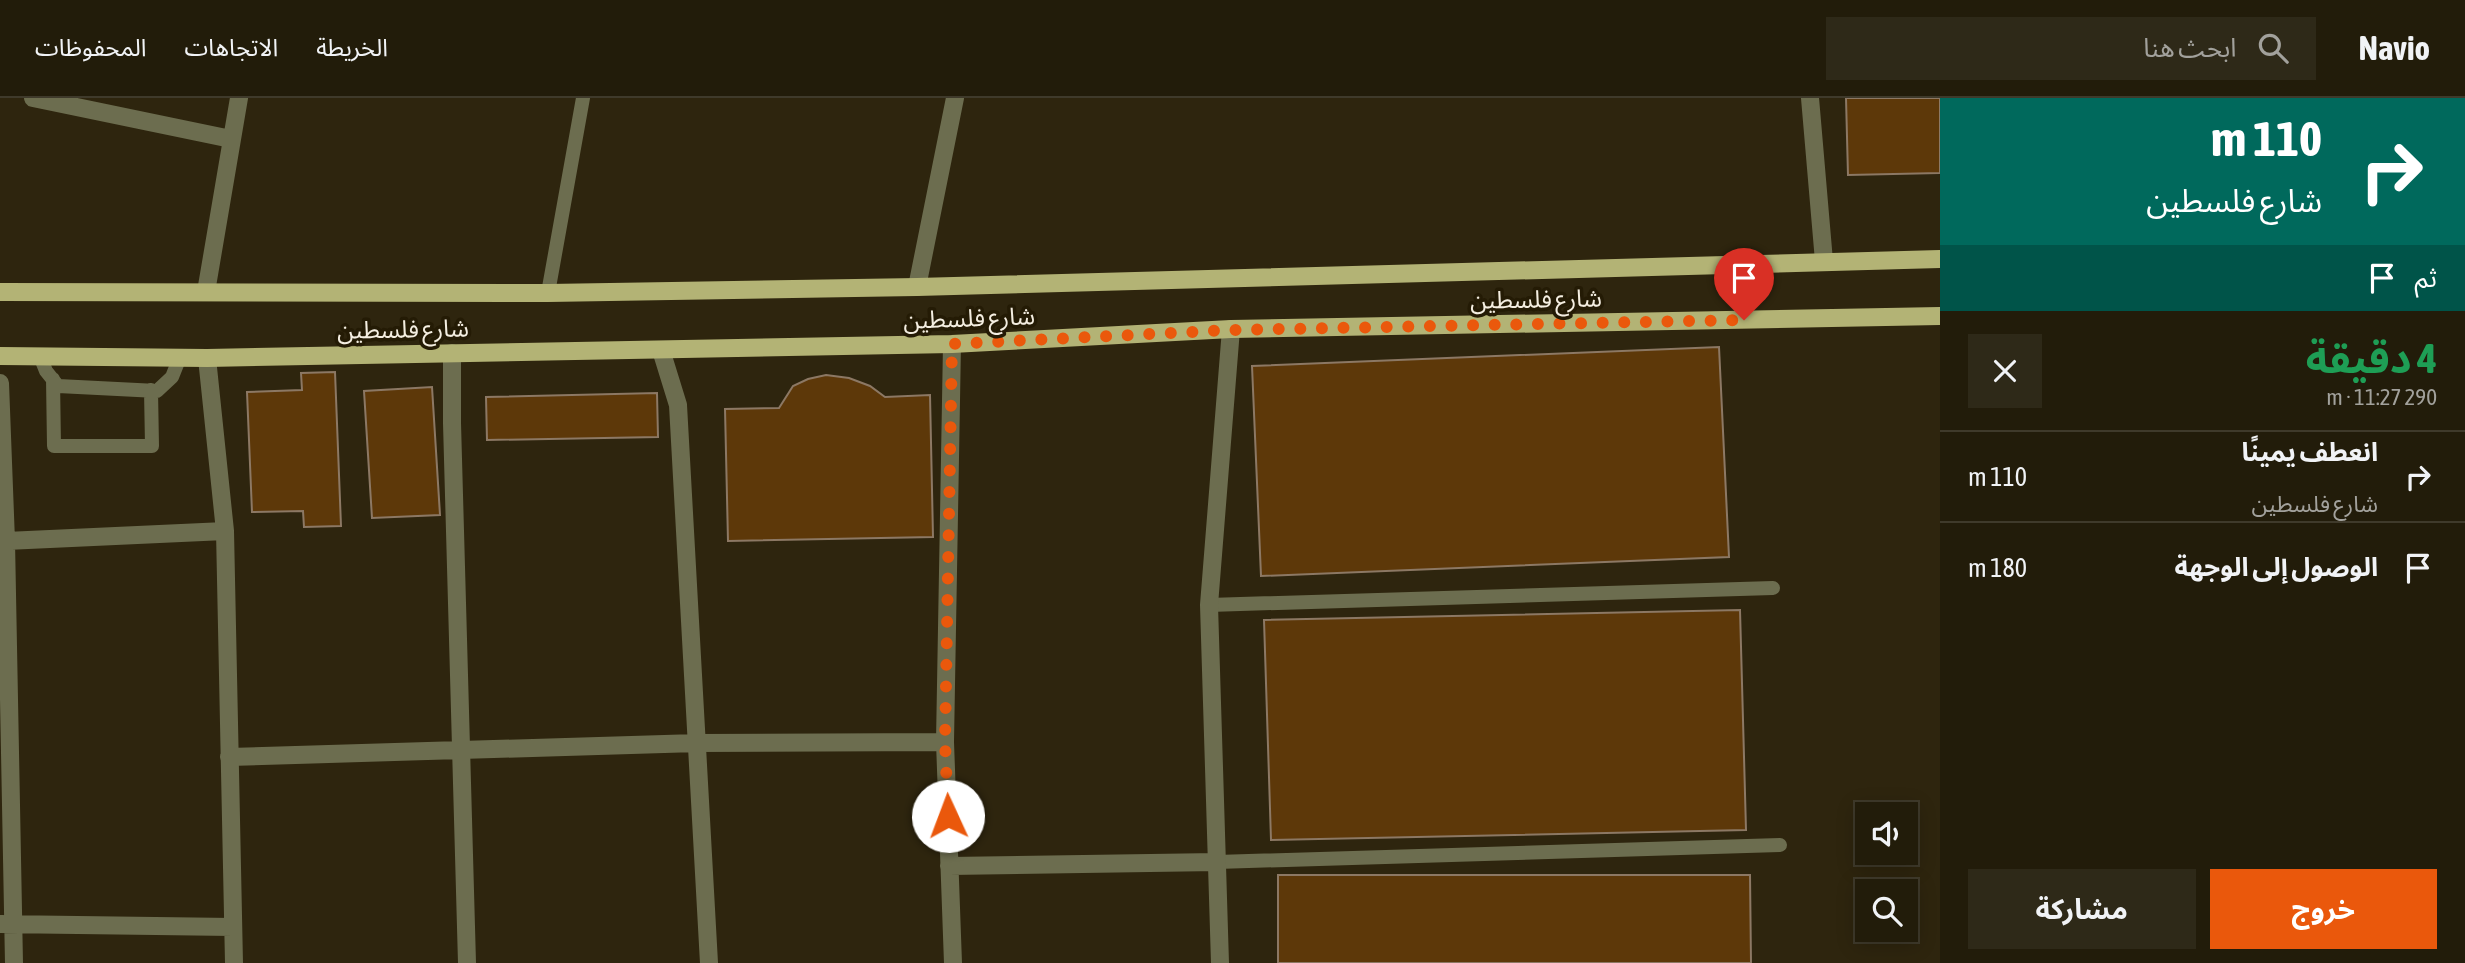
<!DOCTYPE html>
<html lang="ar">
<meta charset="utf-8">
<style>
:root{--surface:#221c0a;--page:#2e2918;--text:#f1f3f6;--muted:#a2a19c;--line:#3f3a2b;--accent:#ea580c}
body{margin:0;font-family:"Asap Condensed","Noto Sans Arabic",sans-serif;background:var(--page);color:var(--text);direction:rtl;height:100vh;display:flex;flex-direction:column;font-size:26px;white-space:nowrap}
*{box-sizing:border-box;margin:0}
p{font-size:23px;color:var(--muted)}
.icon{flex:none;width:38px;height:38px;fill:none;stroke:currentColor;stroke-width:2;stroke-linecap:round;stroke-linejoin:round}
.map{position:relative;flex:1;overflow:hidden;direction:ltr}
.sheet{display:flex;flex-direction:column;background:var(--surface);width:525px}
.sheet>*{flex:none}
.top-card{background:#00695c;color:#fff;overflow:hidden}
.controls{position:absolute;left:1855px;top:704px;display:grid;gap:14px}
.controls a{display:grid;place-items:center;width:63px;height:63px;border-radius:0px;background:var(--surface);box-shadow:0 4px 18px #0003,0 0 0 2px var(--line);font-size:35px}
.pin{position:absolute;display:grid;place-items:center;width:60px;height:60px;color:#fff;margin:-72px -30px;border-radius:50% 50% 50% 0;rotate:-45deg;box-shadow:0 0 7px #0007}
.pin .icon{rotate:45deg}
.me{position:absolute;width:77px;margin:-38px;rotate:358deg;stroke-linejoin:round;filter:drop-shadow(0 0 5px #0008)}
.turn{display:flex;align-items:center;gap:24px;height:147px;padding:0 28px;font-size:32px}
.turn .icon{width:91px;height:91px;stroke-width:2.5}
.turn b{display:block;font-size:49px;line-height:60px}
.then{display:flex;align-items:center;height:66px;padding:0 28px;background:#0003;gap:14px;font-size:26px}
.round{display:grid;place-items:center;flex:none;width:74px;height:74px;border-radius:0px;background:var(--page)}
.overview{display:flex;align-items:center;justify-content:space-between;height:119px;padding:0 28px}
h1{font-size:42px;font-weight:700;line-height:52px;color:#1e9e55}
.button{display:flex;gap:14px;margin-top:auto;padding:14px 28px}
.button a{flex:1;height:80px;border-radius:0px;background:var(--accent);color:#fff;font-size:28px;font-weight:700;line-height:80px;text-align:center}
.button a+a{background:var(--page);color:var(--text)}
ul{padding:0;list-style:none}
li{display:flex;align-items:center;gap:21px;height:91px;padding:0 28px;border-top:2px solid var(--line)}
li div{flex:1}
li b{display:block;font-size:26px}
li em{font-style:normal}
header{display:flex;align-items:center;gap:42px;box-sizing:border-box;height:98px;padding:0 35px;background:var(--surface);border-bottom:2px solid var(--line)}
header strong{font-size:33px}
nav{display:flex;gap:38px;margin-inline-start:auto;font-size:24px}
.search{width:490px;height:63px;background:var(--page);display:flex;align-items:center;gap:18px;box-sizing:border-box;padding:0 24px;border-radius:0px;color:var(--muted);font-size:26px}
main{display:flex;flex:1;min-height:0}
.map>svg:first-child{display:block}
.building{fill:#5d3809;stroke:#8c7864;stroke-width:2}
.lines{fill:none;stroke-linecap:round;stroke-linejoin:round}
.service{stroke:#6c6d4f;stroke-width:14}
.minor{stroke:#6c6d4f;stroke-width:18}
.primary{stroke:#b3b375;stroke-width:18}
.route{stroke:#ea580c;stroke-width:12;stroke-dasharray:0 21.6}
.labels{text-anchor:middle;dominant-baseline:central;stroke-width:7;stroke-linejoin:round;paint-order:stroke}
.street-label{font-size:24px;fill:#f4eee1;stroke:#241b05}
</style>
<header>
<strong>Navio</strong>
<div class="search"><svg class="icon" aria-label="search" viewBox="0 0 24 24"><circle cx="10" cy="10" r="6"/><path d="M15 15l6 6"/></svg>ابحث هنا</div>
<nav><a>الخريطة</a><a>الاتجاهات</a><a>المحفوظات</a></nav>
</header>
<main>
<section class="sheet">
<div class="top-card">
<div class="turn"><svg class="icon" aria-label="right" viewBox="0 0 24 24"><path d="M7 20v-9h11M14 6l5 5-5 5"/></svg><div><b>110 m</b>شارع فلسطين</div></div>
<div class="then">ثم<svg class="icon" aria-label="arrive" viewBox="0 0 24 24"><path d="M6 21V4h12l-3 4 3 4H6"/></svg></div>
</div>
<div class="overview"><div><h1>4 دقيقة</h1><p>290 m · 11:27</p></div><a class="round"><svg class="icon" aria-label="close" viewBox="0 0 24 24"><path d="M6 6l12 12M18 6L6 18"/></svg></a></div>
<ul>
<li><svg class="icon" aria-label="right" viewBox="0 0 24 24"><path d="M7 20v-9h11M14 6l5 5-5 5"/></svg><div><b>انعطف يمينًا</b><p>شارع فلسطين</p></div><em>110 m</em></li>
<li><svg class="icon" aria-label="arrive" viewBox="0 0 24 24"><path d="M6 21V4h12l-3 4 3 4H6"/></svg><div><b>الوصول إلى الوجهة</b></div><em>180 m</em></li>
</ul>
<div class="button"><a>خروج</a><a>مشاركة</a></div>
</section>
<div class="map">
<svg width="1940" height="865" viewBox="0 0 1940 865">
<rect width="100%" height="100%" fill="#2e250e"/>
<path class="building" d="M1846,0h94v75l-92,2z
M1719,249l10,210 -468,19 -9,-210z
M335,274l6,154 -37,1 -1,-16 -51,1 -5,-120 55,-2 -1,-17z
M826,277l23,3 21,8 15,11 45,-2 3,142 -205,4 -3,-132 54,-1 14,-22 15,-7z
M432,289l8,128 -68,3 -8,-127z
M657,295l1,44 -171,3 -1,-43z
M1740,512l6,220 -475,10 -7,-220z
M1278,777h472l1,88h-473z"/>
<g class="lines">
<path class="service" d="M548,195l35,-195
M40,258l6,15 12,15 99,5 15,-14 8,-20
M53,281l1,67h98l-1,-56
M1209,507l564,-17
M1217,764l563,-17"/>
<path class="minor" d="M33,0l198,41
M1810,0l14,163
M917,189l38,-189
M206,194l33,-194
M952,246l-7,398 8,221
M661,252l17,55 31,558
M452,255v70l15,540
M207,260l18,173 9,432
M0,285l6,158 8,422
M6,443l219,-10
M229,659l468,-14 248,-1
M949,768l268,-4
M0,826l233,3
M1220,865l-11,-358 22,-276"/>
<path class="primary" d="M0,194l548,1 369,-6 1023,-28
M0,258l207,2 745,-14 279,-15 709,-13"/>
</g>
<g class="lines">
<path class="route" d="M948,718l-3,-75 7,-397 279,-14 513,-10"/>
</g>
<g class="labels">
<g class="street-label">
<text transform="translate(1536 201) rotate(-1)">شارع فلسطين</text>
<text transform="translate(969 220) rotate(-2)">شارع فلسطين</text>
<text transform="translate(403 231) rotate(-1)">شارع فلسطين</text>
</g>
</g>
</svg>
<div class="controls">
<a><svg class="icon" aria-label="sound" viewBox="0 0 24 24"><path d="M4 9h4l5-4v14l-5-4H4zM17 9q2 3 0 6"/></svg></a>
<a><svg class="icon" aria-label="search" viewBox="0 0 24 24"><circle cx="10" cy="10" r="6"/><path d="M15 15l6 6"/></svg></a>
</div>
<div class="pin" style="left:1744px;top:222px;background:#d93025"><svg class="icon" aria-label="arrive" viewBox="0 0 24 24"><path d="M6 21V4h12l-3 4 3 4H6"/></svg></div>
<svg class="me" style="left:948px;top:718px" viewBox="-20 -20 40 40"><circle r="19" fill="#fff"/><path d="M0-13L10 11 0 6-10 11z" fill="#ea580c"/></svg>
</div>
</main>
